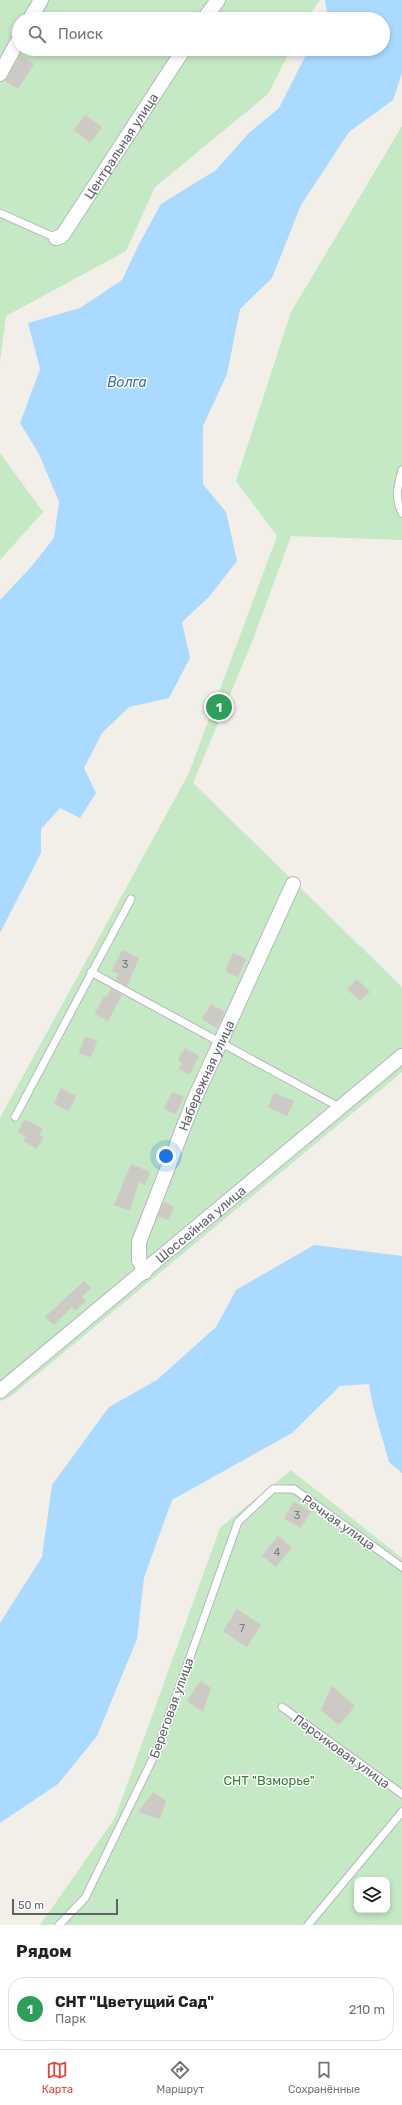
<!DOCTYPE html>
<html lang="ru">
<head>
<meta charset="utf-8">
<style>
	body { margin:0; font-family:Rubik,sans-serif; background:#f6f6f6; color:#202124 }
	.controls { position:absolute; right:12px; bottom:12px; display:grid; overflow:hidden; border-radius:8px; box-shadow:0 2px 6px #0003 }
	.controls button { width:36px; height:36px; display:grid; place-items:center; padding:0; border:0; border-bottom:1px solid #e0e0e0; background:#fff; color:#202124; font:20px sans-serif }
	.scale { position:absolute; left:12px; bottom:10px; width:106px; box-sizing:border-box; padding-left:4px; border:2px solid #5f6368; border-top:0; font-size:11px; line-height:14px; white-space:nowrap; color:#5f6368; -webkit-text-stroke:3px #fff; paint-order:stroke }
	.you { position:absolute; left:166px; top:1156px; width:14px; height:14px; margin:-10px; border:3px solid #fff; border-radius:50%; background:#1a73e8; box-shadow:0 0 0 6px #1a73e833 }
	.badge { display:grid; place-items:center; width:26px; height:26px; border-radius:50%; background:#ea4335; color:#fff; font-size:13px; font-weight:700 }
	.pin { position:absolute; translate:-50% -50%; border:2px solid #fff; box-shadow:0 1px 4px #0006 }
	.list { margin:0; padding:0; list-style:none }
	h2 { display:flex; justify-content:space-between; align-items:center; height:52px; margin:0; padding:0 16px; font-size:17px }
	h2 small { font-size:13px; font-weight:400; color:#757577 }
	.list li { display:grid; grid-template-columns:26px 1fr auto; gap:12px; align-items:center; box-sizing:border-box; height:64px; margin:0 8px 8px; padding:0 8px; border:1px solid #e0e0e0; border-radius:16px }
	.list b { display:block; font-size:15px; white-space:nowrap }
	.list p { margin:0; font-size:13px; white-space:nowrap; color:#757577 }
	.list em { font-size:13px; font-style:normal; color:#757577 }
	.icon { flex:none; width:22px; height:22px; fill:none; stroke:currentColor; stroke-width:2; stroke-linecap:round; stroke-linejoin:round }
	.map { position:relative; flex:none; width:402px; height:1925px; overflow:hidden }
	.search { position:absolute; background:#fff; box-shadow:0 2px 6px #0003; left:12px; right:12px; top:12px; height:44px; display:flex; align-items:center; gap:10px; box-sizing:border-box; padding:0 14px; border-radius:22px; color:#757577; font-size:15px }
	.sheet { height:124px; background:#fff }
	nav { display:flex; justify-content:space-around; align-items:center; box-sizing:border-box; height:56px; border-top:1px solid #e0e0e0; background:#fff; font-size:11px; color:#757577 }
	nav a { display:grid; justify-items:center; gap:2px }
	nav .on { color:#ea4335 }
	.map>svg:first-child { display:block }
</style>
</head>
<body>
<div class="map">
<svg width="402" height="1925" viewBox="0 0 402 1925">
	<rect width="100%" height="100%" fill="#f1efe8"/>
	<g fill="#c5e8c5" fill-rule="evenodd">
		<path d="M0,0H320L306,19H19V49H291L268,94L155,187L126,251L6,316L0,361Z"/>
		<path d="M402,126V540L291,536L252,642L193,783L402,987V1072L10,1397L0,1401V1118L189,773L277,536L236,481L291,312Z"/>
		<path d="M0,453L43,512L0,560Z"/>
		<path d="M291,1470L402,1558V1925H40L115,1818L220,1528ZM357,1880H387V1910H357Z"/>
	</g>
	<g fill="#aadaff">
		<path d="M325,0H402V73L393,100L349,132L301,205L272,278L240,309L227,374L203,426V484L226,512L237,561L209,597L182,622L190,658L169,698L129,707L102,733L84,768L96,793L80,818L60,808L41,829V853L0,933V600L31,567L54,538L59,502L39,454L20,423L40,369L28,323L80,308L122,280L139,244L161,204L216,170L249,133L279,108L309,49H383V19H324L327,13Z"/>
		<path d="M314,1245L402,1256V1473L389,1462L373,1406L369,1384L340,1386L292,1433L172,1500L144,1578L137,1639L97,1736L58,1784L0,1823V1623L42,1557L52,1485L109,1407L157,1380L216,1327L236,1290Z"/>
	</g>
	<g fill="#cccac5" stroke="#d6d1c6">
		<path d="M20,55L34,64L18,89L5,81Z"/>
		<path d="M85,115L102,127L90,143L74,130Z"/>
		<path d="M122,950L139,958L127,986L116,980L118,974L112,971Z"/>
		<path d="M233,953L246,959L238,977L225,971Z"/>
		<path d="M357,979L370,992L360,1001L347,989Z"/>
		<path d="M111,989L122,995L108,1021L95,1014L104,996L107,997Z"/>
		<path d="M211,1004L225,1012L217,1028L202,1019Z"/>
		<path d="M85,1037L97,1041L91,1057L79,1053Z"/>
		<path d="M185,1048L199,1056L189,1075L179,1069L182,1063L178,1060Z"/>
		<path d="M61,1088L76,1096L69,1111L54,1104Z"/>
		<path d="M172,1092L184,1097L176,1114L164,1109Z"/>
		<path d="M274,1093L294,1101L287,1116L268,1107Z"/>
		<path d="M25,1119L43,1129L39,1135L43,1137L37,1149L24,1141L26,1137L18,1132Z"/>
		<path d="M131,1164L150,1172L145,1185L139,1182L130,1210L114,1205Z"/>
		<path d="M164,1202L174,1207L168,1220L158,1216Z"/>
		<path d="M84,1281L91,1288L82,1297L86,1301L75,1311L72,1307L54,1325L45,1317Z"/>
		<path d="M294,1502L311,1511L301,1528L284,1519Z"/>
		<path d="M278,1536L292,1547L276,1567L262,1556Z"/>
		<path d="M237,1609L261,1625L247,1647L223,1631Z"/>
		<path d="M200,1681L211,1688L203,1712L187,1701Z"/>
		<path d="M332,1686L355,1706L339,1725L321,1710Z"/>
		<path d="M153,1792L166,1801L160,1819L138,1812Z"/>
	</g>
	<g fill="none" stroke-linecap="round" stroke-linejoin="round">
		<defs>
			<g id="service">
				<path d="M0,213L56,238"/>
				<path d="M402,470C398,485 394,498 402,513"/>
				<path d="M91,972L339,1107"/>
				<path d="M15,1117L131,899"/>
				<path d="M282,1707L402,1794"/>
				<path d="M59,1925L85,1898L157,1750L238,1522L273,1489H294L402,1567"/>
				<path d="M308,1925L402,1812"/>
			</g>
			<g id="minor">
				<path d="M30,19L41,0"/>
				<path d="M204,19L218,0"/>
				<path d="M0,74L19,39"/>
				<path id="s1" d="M56,238L62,236L184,49"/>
				<path id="s2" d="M145,1272L139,1260V1242L194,1100L293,884"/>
				<path id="s3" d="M0,1391L402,1056"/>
			</g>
		</defs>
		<use href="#service" stroke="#b5b8bc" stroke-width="9"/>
		<use href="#minor" stroke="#b5b8bc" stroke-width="16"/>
		<use href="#service" stroke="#fff" stroke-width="7"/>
		<use href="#minor" stroke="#fff" stroke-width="14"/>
	</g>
	<g text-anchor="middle" stroke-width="3" stroke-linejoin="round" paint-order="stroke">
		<g font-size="11" fill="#7a7d7f">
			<text x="125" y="968">3</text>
			<text x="297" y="1519">3</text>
			<text x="277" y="1556">4</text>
			<text x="242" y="1632">7</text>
		</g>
		<g font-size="13" fill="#5f6368" stroke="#fff">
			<text dy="5" stroke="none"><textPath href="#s1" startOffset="114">Центральная улица</textPath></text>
			<text dy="5" stroke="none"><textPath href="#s2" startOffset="211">Набережная улица</textPath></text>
			<text dy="5" stroke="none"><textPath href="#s3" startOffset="261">Шоссейная улица</textPath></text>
			<text transform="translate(339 1522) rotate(35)" y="5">Речная улица</text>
			<text transform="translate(171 1708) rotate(-70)" y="5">Береговая улица</text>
			<text transform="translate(342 1751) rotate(36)" y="5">Персиковая улица</text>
		</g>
		<g font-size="13" fill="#348238" stroke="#fff">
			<text x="269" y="1785">СНТ "Взморье"</text>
		</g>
		<g font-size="14" font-style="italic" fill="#4174aa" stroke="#fff">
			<text x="127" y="387">Волга</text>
		</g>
	</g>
</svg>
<div class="controls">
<button><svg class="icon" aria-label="layers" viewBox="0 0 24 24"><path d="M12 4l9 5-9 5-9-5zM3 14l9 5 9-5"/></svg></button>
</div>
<div class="scale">50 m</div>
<div class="you"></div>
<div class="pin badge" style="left:219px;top:707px;background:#2e9e5b">1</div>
<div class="search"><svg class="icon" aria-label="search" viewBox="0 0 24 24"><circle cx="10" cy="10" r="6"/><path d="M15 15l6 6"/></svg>Поиск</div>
</div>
<section class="sheet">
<h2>Рядом<small></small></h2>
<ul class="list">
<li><span class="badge" style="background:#2e9e5b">1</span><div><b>СНТ &quot;Цветущий Сад&quot;</b><p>Парк</p></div><em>210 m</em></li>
</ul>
</section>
<nav>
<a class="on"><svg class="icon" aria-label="map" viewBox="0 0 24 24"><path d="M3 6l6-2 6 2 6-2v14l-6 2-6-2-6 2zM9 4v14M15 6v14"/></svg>Карта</a>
<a><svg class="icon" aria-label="directions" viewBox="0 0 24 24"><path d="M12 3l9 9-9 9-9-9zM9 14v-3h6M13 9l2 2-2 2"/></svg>Маршрут</a>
<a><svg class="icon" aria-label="saved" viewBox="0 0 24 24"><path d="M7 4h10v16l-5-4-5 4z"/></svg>Сохранённые</a>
</nav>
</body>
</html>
